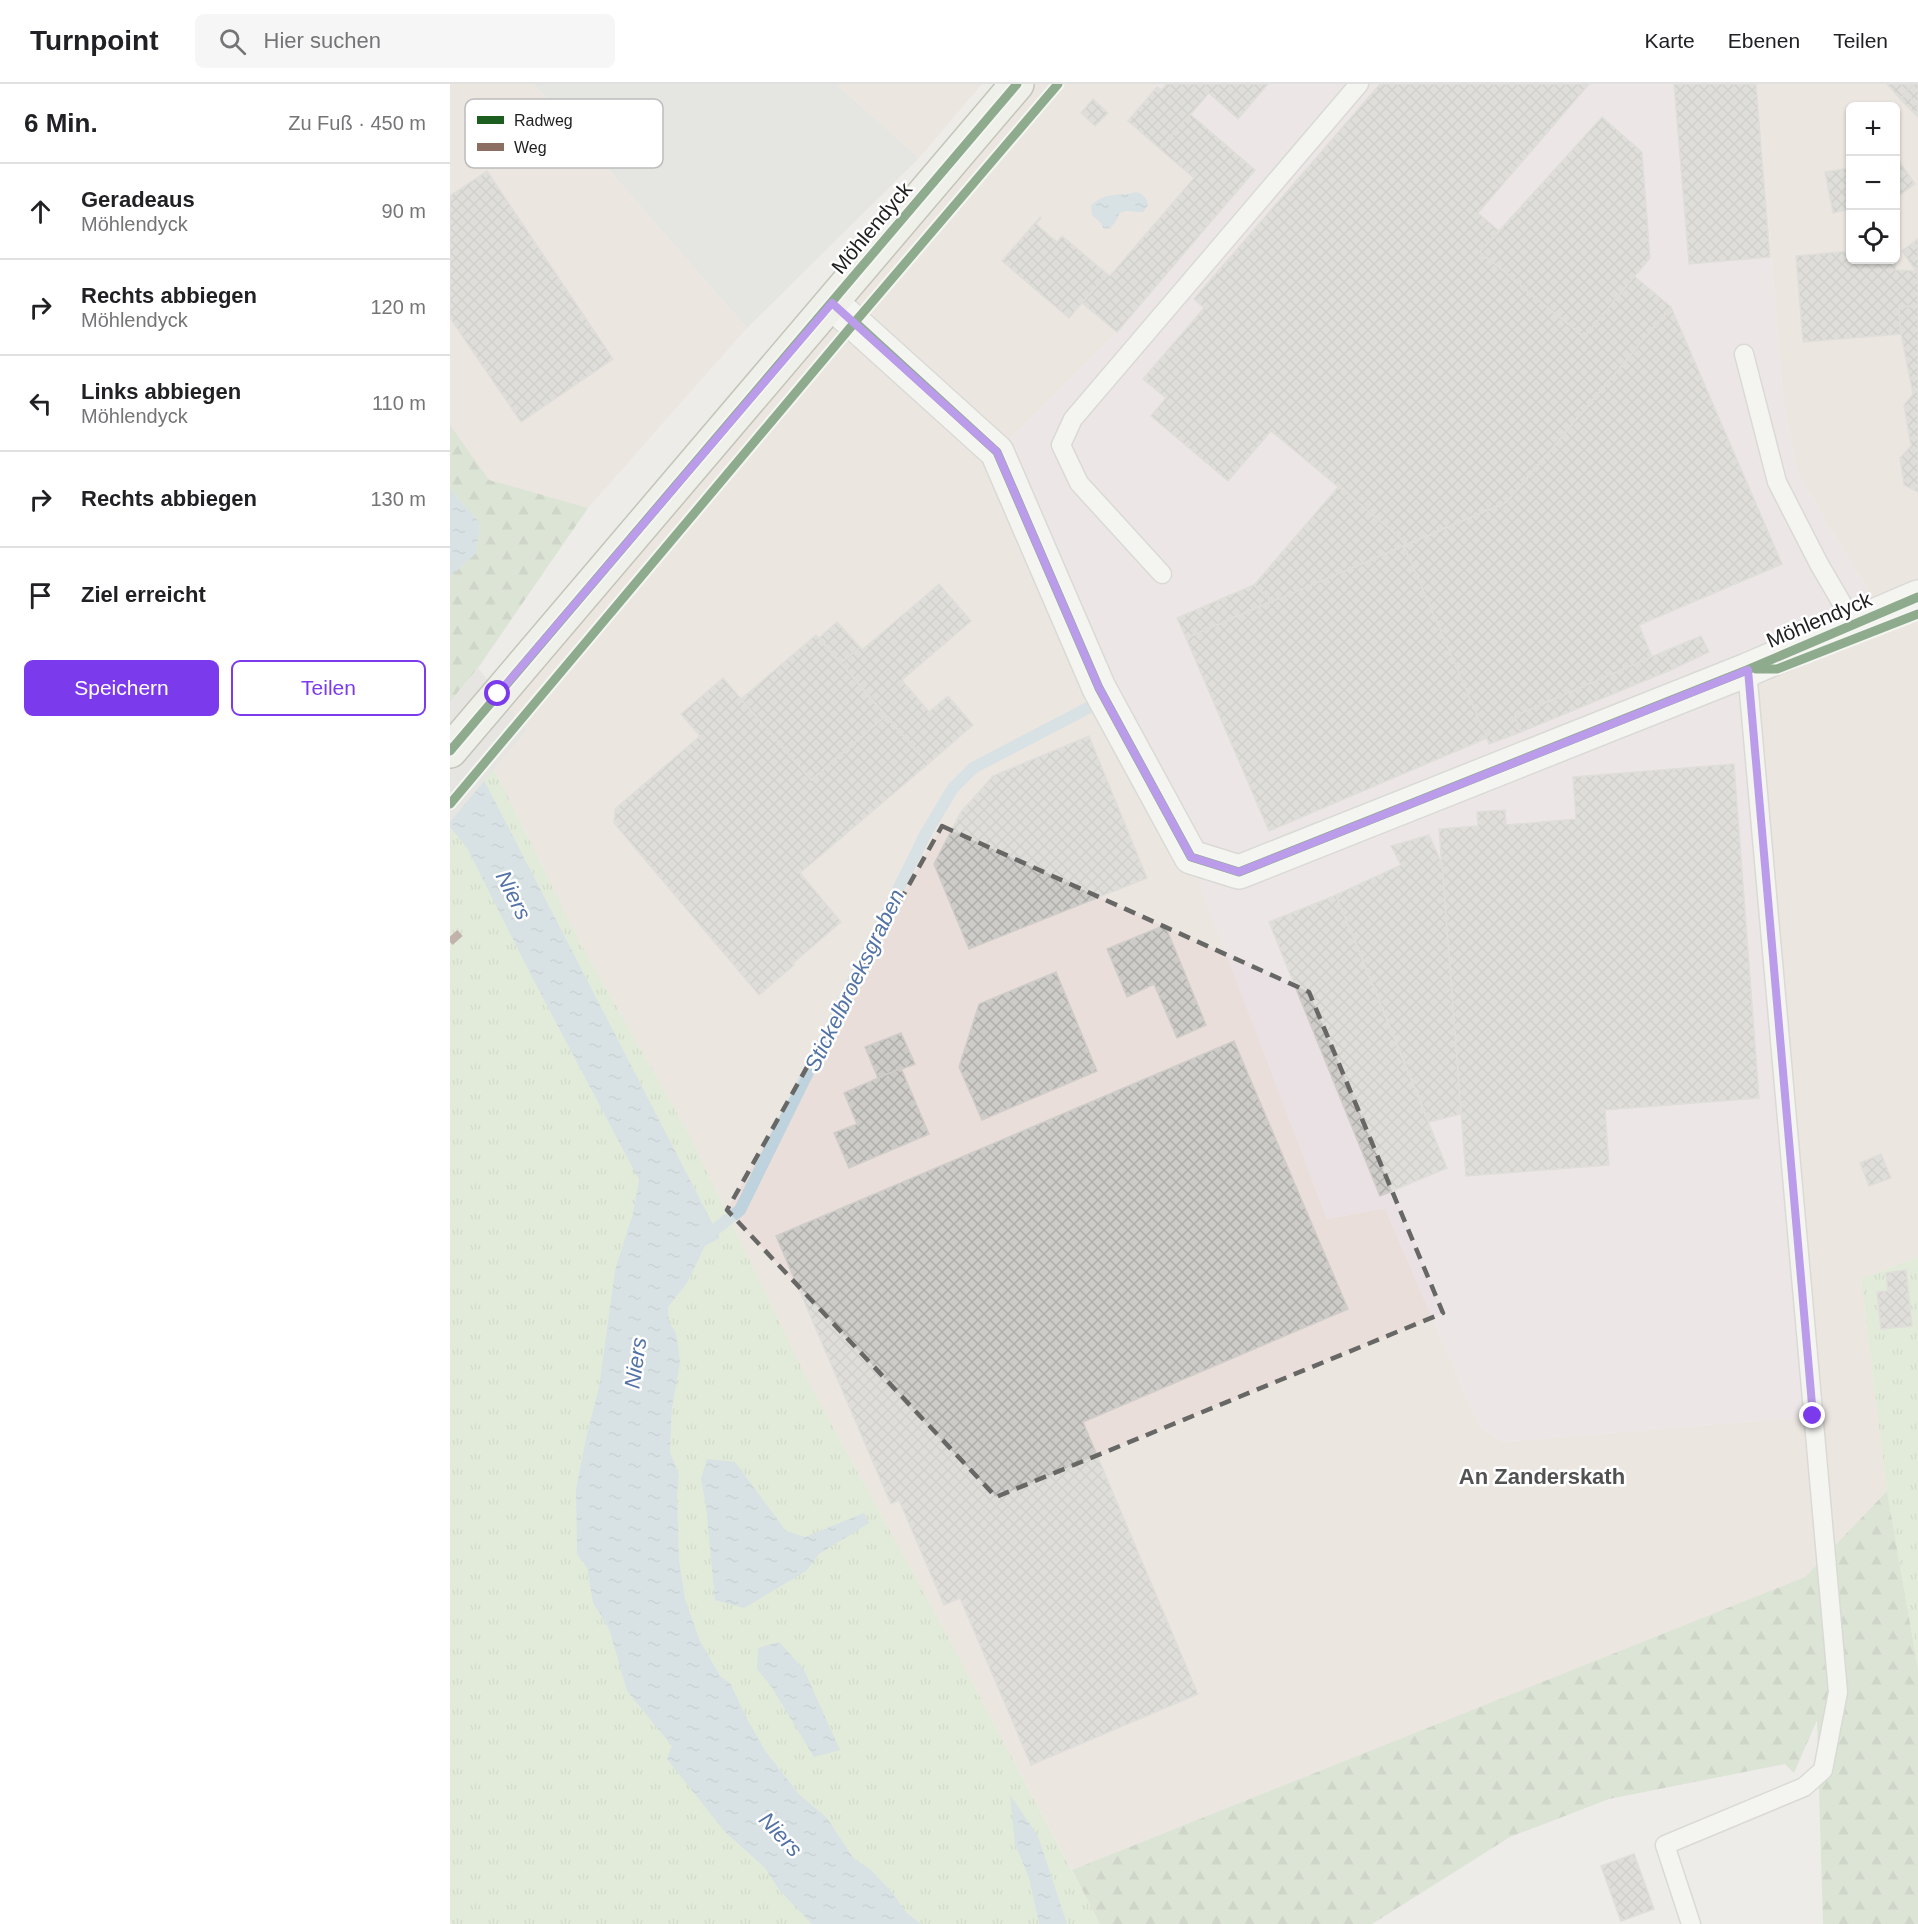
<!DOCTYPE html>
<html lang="de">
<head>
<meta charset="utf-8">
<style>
	body { margin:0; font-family:Arial,sans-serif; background:#f6f6f6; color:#202124 }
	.controls { position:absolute; right:18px; top:18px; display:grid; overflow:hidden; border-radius:9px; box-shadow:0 2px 4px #0004 }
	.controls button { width:54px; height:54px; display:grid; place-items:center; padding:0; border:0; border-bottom:2px solid #e0e0e0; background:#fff; color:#202124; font:30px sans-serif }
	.stop { position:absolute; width:18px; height:18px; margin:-14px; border:4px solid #7c3aed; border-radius:50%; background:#fff }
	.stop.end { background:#7c3aed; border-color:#fff; box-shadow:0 2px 6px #0008 }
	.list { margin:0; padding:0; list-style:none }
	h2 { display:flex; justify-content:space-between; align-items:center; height:78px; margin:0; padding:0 24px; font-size:26px }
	h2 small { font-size:20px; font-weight:400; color:#757577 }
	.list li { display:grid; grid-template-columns:39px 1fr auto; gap:18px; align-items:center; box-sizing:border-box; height:96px; padding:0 24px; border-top:2px solid #e0e0e0 }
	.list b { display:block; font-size:22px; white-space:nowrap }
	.list p { margin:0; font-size:20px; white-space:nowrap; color:#757577 }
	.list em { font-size:20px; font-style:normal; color:#757577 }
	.actions { display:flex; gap:12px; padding:18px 24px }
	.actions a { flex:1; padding:14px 0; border:2px solid #7c3aed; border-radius:9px; text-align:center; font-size:21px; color:#7c3aed }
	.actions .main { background:#7c3aed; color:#fff }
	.icon { flex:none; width:33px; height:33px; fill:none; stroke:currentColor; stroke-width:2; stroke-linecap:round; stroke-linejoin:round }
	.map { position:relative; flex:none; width:1468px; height:1840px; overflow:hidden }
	header { display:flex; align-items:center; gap:36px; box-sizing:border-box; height:84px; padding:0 30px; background:#fff; border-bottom:2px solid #e0e0e0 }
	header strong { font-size:28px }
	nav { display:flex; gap:33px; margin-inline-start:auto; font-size:21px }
	.search { width:420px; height:54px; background:#f6f6f6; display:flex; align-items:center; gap:15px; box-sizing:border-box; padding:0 21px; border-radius:9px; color:#757577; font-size:22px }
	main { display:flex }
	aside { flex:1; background:#fff }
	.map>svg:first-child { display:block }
</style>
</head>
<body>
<header>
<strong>Turnpoint</strong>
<div class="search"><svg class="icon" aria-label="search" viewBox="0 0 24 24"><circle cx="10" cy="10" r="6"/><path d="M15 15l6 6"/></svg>Hier suchen</div>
<nav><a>Karte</a><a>Ebenen</a><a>Teilen</a></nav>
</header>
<main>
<aside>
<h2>6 Min.<small>Zu Fuß · 450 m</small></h2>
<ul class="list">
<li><svg class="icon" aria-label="ahead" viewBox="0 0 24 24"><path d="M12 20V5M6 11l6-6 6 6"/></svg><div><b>Geradeaus</b><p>Möhlendyck</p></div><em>90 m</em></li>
<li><svg class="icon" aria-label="right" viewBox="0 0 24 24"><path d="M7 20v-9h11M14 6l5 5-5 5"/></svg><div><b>Rechts abbiegen</b><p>Möhlendyck</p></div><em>120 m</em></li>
<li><svg class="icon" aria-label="left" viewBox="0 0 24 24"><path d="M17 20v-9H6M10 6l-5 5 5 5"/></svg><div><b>Links abbiegen</b><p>Möhlendyck</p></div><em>110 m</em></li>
<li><svg class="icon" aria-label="right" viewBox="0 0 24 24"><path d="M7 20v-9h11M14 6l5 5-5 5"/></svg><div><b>Rechts abbiegen</b></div><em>130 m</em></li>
<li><svg class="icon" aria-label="arrive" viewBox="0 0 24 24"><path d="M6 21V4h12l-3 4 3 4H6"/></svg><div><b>Ziel erreicht</b></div></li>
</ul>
<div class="actions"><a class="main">Speichern</a><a>Teilen</a></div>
</aside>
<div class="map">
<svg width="1468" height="1840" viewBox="0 0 1468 1840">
	<defs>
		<pattern id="grass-tufts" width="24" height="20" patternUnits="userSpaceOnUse" patternTransform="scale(1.5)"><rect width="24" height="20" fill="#d6e8c9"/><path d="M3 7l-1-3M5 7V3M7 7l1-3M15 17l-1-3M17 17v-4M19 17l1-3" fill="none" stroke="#b7c7ac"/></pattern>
		<pattern id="forest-firs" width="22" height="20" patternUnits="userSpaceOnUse" patternTransform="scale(1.5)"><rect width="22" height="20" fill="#c6d9bf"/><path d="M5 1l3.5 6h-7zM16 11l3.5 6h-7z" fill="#aabaa4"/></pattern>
		<pattern id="water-ripples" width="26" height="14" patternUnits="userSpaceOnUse" patternTransform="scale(1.5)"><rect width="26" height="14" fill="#bed3dd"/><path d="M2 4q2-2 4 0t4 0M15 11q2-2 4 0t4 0" fill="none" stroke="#a3b5bd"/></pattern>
		<pattern id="building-cross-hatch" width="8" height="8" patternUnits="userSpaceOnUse" patternTransform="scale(1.5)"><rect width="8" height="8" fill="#ceccc9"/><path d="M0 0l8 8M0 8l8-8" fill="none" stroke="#b0afac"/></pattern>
	</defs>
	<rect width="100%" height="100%" fill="#edece8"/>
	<path fill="#dcdbd9" d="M84,0H386L469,74L297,244Z"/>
	<g fill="#eadeda" fill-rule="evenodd">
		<path d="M0,0H84L297,244L138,424L39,397L0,341Z"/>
		<path d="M386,0H532L469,74Z"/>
		<path d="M567,0H705L807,86L667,248L547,368L741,773L877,1135L935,1124L1028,1340L1051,1358L1363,1332L1297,586L1422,513L1348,390L1333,314L1307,0H1468V1173L1411,1195L1437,1407L1355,1493L622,1786L488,1534L360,1301L239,1050L131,860L44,685L77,646L48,610ZM1400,22H1446V176H1400Z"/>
	</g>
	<path fill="#eae1e5" d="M705,0H1307L1333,314L1348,390L1422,513L1297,586L1363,1332L1051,1358L1028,1340L935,1124L877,1135L750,802L741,773L547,368L667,248L807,86Z"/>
	<g fill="url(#grass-tufts)">
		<path d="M44,685L131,860L239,1050L360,1301L488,1534L650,1840H617L588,1752L565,1760L579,1794L589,1840H471L457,1829L440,1806L420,1785L404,1775L377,1734L349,1710L316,1668L250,1557L235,1515L229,1474L227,1411L229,1391L220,1368L226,1250L219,1238L218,1223L237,1199L255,1162L270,1154L34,696Z"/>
		<path d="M0,743L17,764L84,897L189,1096L183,1129L165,1186L149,1303L136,1354L126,1405L127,1470L137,1484L143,1519L159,1545L177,1607L223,1662L275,1748L315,1784L329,1806L362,1840H0Z"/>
		<path d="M1468,1173V1586L1437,1407L1411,1195Z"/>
	</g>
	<g fill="url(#forest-firs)">
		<path d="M0,341L39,396L138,424L28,584L0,618V493L26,469L30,439L0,405Z"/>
		<path d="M1437,1407L1468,1586V1840H1373L1367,1636L1344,1689L1335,1680L1159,1715L1060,1753L922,1840H650L622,1786L1355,1493Z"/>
	</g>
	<g fill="url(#water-ripples)">
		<path d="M686,108C693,110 697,114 698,121L693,128C684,129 675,124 669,130L668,134L660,145L653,144L652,140L642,131L641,121C660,106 666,114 686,108Z"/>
		<path d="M0,405L30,439L26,469L0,493Z"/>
		<path d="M0,630L270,1154L255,1162L237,1199L218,1223L219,1238L226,1249L230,1278L222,1323L220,1368L229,1391L227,1411L229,1475L235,1515L250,1557L271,1593L280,1599L297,1635L316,1668L349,1710L377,1734L404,1775L420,1785L440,1806L457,1829L471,1840H362L329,1806L315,1784L275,1748L217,1675L222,1662L177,1607L159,1545L143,1519L137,1484L127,1470L126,1405L136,1354L149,1303L165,1186L183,1129L189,1096L84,897L17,764L0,743Z"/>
		<path d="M257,1375L285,1378L336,1447L355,1453L414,1429L419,1439L369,1470L356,1487L294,1524L265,1516L256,1422L251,1395Z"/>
		<path d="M329,1558L354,1586L390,1666L364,1673L321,1602L307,1585L308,1564Z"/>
		<path d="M560,1711L588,1752L617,1840H589L579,1794L565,1760Z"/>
	</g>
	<path fill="#dddcdb" d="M28,584L77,646L0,738V618Z"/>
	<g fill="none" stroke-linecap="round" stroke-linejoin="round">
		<path stroke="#bed3dd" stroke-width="12" d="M254,1154L290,1126L476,749L503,704L523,684L638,624"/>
	</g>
	<g fill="url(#building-cross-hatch)" stroke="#d0cdc9" stroke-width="1.5">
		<path d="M716,0H818L788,35L759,9L710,65L678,37L707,3L712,6Z"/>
		<path d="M930,0H1139L1028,129L1049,147L1030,168L1134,253L1184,192L1221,223L1057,418L957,460L821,347L778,397L701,332L716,314L693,295L754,224L744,215Z"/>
		<path d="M1224,0H1306L1320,173L1239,180Z"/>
		<path d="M1437,0H1464L1450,15Z"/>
		<path d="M1464,0H1468V22L1455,8Z"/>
		<path d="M1456,9L1468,22L1467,32L1450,15Z"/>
		<path d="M643,15L658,29L645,42L631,29Z"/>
		<path d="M740,30L805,86L667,248L632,219L657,190L660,192L744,94L710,65Z"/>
		<path d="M1152,33L1192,68L1200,174L1134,253L1030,168Z"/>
		<path d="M1447,74L1465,100L1446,114V76Z"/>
		<path d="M1400,84V125L1383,129L1375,88Z"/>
		<path d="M37,87L163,275L71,338L0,234V112Z"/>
		<path d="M590,133L591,134L586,140L607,158L612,152L657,190L619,234L552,177Z"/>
		<path d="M1468,155V190L1452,167Z"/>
		<path d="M1400,167V176H1445L1446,186L1466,187L1468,190V221L1449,224L1451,250L1353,258L1346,172Z"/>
		<path d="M1468,221V408L1454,401L1450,374L1461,362L1454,321L1463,310L1451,250L1449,224Z"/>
		<path d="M1221,223L1332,480L1189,541L1202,573L1065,632L1071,648L1039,660L954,462L1057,418Z"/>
		<path d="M889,402L957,460L824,518L804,501Z"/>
		<path d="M954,462L1037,654L819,747L736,554Z"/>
		<path d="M489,500L521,537L452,596L479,628L498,612L523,641L478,680L391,579L410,563L412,566Z"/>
		<path d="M804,501L822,517L736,554L727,534Z"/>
		<path d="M387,538L410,563L391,579L369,554Z"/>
		<path d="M366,551L436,632L361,696L291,615Z"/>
		<path d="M1251,552L1259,568L1223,585L1215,567Z"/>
		<path d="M1215,567L1223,585L1071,648L1065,632Z"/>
		<path d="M273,594L361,696L436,632L478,680L350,789L391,838L342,880L344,881L309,911L164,739L165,725L250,652L231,630Z"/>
		<path d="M639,652L697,794L519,865L484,780L511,728L543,692Z"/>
		<path d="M1284,680L1309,1014L1155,1026L1159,1081L1016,1092L989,745L1028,742L1027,728L1055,726L1056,741L1126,735L1123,693Z"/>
		<path d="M979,751L992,780L1011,1030L979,1038L886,811L951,781L941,762Z"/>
		<path d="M886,811L997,1084L930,1112L819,838Z"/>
		<path d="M715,841L756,941L727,954L704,900L677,913L657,865Z"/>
		<path d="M606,888L647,987L532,1036L509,983L529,920Z"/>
		<path d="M451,949L465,980L428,994L415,963Z"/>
		<path d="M784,957L898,1225L633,1338L748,1610L581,1681L510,1514L494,1521L449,1416L441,1420L326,1152Z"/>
		<path d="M451,984L479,1050L399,1084L384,1049L407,1040L394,1009Z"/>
		<path d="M1431,1070L1441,1094L1419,1102L1410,1079Z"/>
		<path d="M1456,1186L1462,1242L1431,1245L1427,1208L1438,1207L1436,1189Z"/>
		<path d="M1184,1770L1204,1825L1171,1837L1151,1782Z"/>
	</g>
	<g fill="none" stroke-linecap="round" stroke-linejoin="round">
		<defs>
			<g id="lane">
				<path d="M1294,270L1327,398L1369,480L1404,540"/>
				<path d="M712,490L629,399L611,361L623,335L909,0"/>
				<path d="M1241,1840L1215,1761L1354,1703L1373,1686L1388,1608L1297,586"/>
			</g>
			<path id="street" d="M382,219L547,368L649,604L741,773L789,788L1297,586L1468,513"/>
			<path id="secondary" d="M0,667L567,0"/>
		</defs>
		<use href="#lane" stroke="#c3c2c0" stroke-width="21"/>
		<use href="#street" stroke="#c3c2c0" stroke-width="36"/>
		<use href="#secondary" stroke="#929581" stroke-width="36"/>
		<use href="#lane" stroke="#fcfcfc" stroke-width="18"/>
		<use href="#street" stroke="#fcfcfc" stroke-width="33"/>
		<use href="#secondary" stroke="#f1f3eb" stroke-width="33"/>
		<path stroke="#8d6e63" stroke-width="8" stroke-dasharray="15 8" stroke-linecap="butt" d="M0,858L10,849"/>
		<defs>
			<g id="cycleway">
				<path d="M405,238L547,368L649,604L741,773L789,788L1297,586L1468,513"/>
				<path d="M1306,585H1327L1468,530"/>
				<path d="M0,667L567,0"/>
				<path d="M0,720L405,238L608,0"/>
			</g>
		</defs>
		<use href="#cycleway" stroke="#fff" stroke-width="13"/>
		<use href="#cycleway" stroke="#1b5e20" stroke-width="9"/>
	</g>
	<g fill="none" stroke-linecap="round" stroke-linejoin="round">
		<path stroke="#7c3aed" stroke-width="8" d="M48,610L382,219L547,368L649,604L741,773L789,788L1298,586L1363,1332"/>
	</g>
	<path d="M0 0H1468V1840H0ZM492,742L859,908L993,1229L546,1413L277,1126Z" fill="#edece8" fill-opacity=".55" fill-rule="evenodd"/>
	<path fill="none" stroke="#676765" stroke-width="4.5" stroke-dasharray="12 8" stroke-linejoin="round" d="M492,742L859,908L993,1229L546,1413L277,1126Z"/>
	<g text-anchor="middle" stroke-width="5" stroke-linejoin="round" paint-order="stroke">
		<g font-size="21" fill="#1f1f1f" stroke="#fff">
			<text transform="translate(422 144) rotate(-50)" y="7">Möhlendyck</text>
			<text transform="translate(1369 536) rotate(-23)" y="7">Möhlendyck</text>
		</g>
		<g font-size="22" font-style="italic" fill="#5373a6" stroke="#fff">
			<text transform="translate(64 811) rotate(63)" y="8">Niers</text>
			<text transform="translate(404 896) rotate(-64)" y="8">Stickelbroeksgraben</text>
			<text transform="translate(185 1279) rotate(-82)" y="8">Niers</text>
			<text transform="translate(331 1750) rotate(47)" y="8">Niers</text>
		</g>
		<g font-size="22" font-weight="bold" fill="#525252" stroke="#fff">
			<text x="1092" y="1400">An Zanderskath</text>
		</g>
	</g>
	<rect x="15" y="15" width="198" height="69" rx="9" fill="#fff" stroke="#bcbcbc" stroke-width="1.5"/>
	<rect x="27" y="32" width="27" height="8" fill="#1b5e20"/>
	<rect x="27" y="59" width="27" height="8" fill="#8d6e63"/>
	<g font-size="16" fill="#1f1f1f">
		<text x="64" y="42">Radweg</text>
		<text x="64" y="69">Weg</text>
	</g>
</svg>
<div class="controls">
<button>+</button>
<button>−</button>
<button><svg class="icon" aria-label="locate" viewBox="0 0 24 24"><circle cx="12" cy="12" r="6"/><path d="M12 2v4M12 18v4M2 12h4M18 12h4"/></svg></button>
</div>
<div class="stop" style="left:48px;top:610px"></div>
<div class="stop end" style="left:1363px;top:1332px"></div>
</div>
</main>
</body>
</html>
